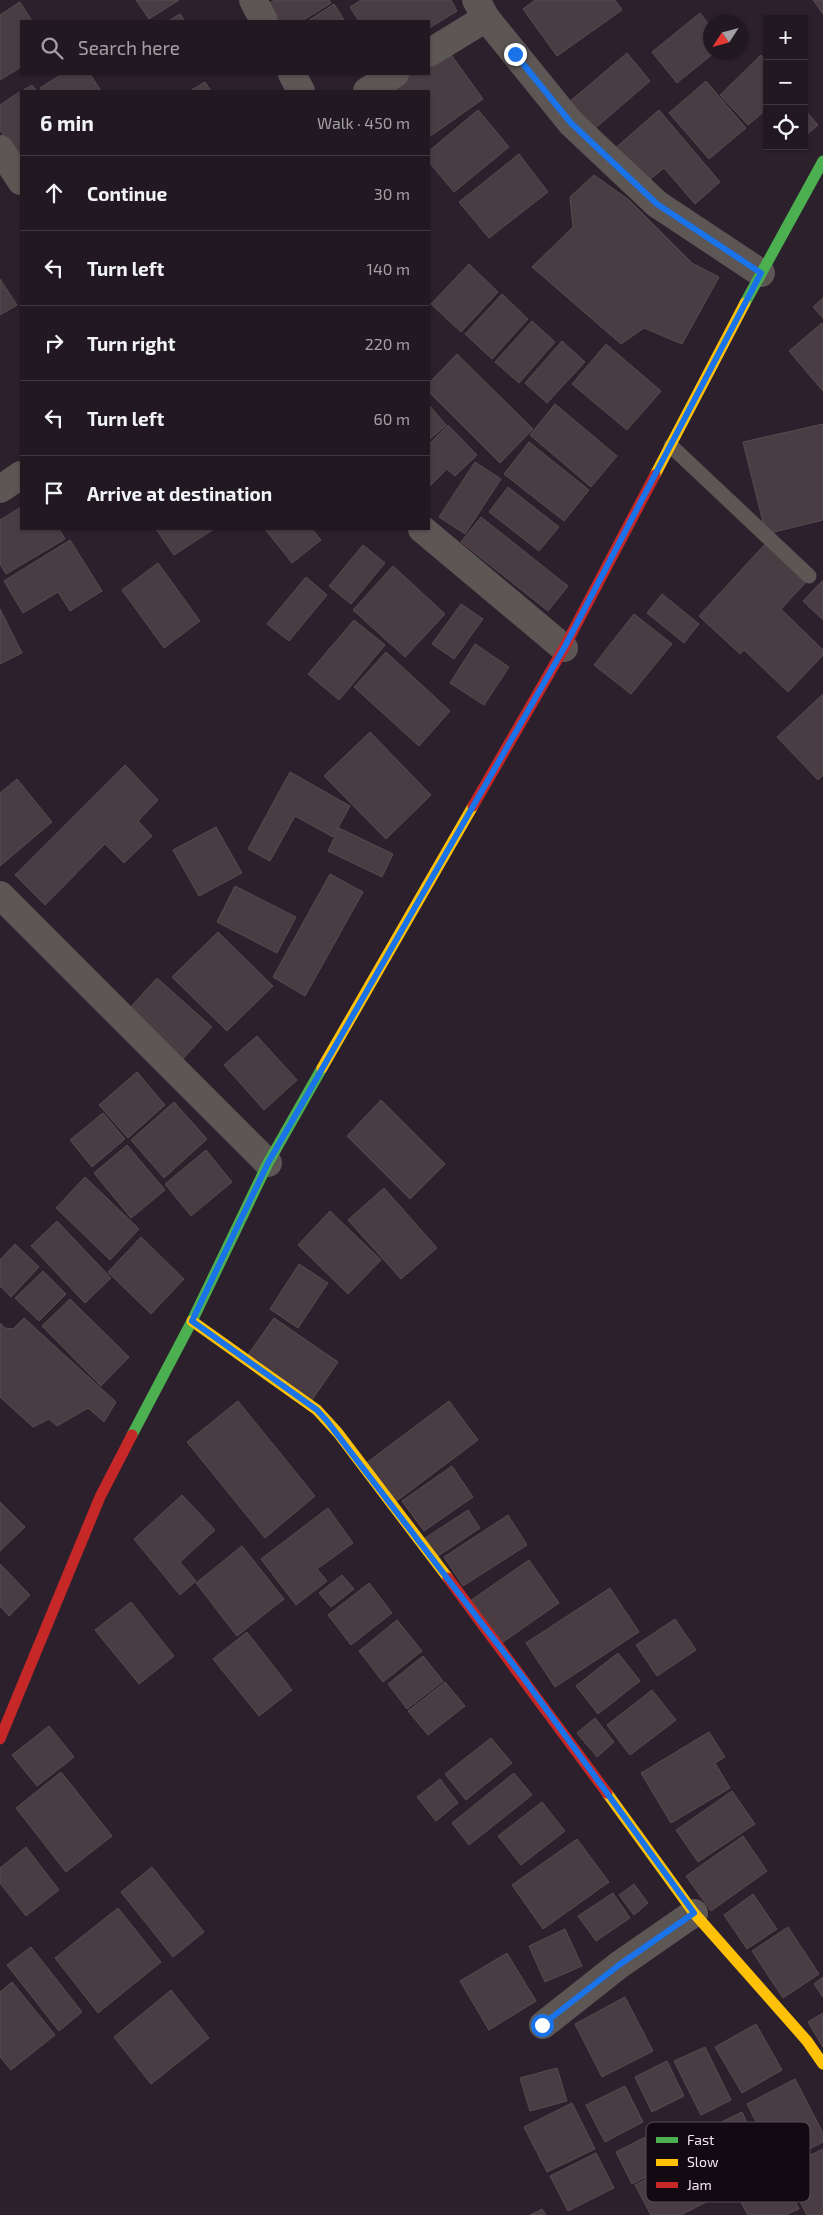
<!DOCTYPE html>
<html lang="en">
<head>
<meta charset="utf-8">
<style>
	body { margin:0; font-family:"Exo 2",sans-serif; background:#2d252e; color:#f1f3f6 }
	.controls { position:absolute; right:15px; top:15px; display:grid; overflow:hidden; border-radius:0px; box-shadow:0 1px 4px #0004 }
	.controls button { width:45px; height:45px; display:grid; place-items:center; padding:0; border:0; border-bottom:1px solid #3e373f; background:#211821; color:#f1f3f6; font:25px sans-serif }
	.compass { position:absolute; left:703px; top:15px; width:45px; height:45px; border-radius:50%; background:#211821; box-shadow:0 1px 4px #0004; rotate:234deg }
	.stop { position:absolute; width:15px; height:15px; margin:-11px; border:4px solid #1a73e8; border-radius:50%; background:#fff }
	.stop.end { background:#1a73e8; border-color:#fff; box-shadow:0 1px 5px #0008 }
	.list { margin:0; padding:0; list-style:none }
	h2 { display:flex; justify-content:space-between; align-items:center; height:65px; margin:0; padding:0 20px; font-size:21px }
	h2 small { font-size:16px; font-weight:400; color:#a2a0a5 }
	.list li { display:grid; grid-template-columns:32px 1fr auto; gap:15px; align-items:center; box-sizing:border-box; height:75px; padding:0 20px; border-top:1px solid #3e373f }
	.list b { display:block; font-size:19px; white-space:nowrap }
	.list em { font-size:16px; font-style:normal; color:#a2a0a5 }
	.icon { flex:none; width:28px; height:28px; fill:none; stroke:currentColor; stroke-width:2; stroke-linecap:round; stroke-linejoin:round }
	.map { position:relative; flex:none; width:823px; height:2215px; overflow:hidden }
	.search { position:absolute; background:#211821; box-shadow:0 1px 4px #0004; left:20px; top:20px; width:410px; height:55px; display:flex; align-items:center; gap:12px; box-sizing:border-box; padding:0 18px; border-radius:0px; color:#a2a0a5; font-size:19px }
	.panel { position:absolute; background:#211821; box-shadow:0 1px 4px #0004; left:20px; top:90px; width:410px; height:440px; border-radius:0px }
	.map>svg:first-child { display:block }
</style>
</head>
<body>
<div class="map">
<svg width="823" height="2215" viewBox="0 0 823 2215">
	<rect width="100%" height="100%" fill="#2c202c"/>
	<g fill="#493d43" stroke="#584b50">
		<path d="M136,0H179L149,19Z"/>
		<path d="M274,0H329L331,3L302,21H271L263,7Z"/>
		<path d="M361,0H451L457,11L429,28V21H359L350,7Z"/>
		<path d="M535,0H615L622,10L557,56L523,9Z"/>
		<path d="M813,0H823V14Z"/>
		<path d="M20,2L32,21H21V67L0,80V15Z"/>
		<path d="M334,4L344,20L308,21Z"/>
		<path d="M700,13L710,26V52H715L677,83L652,52Z"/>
		<path d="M180,14L185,21H168Z"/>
		<path d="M447,49L483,99L429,137V91H388L412,74H429V62Z"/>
		<path d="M627,53L650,81L592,131L568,103Z"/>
		<path d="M761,55L767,61V109L748,125L720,95Z"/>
		<path d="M62,74H90L101,91H42L40,88Z"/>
		<path d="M706,81L746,128L709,159L669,113Z"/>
		<path d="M205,82L211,91H190Z"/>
		<path d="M32,85L37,91H22Z"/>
		<path d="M21,91V160L19,162L0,130V105Z"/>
		<path d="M804,109L818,125L804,137Z"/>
		<path d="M478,110L509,147L454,192L429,162V151Z"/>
		<path d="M659,110L720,182L695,204L664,168L643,185L613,150Z"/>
		<path d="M519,154L548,192L489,238L459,202Z"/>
		<path d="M594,175L629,200L692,263L719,277L682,344L644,328L621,344L532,267L573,227L570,197Z"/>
		<path d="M469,264L498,292L461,332L431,304Z"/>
		<path d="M0,279L17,305L0,315Z"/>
		<path d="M502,294L528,319L492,359L465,334Z"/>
		<path d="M823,298V318L813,307Z"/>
		<path d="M532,321L555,342L519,383L495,362Z"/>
		<path d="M822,323L823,325V391L789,351Z"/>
		<path d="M562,341L585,362L547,403L525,383Z"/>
		<path d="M606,344L661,391L627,430L572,384Z"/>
		<path d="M457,354L533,429L500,463L429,392V383Z"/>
		<path d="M555,404L617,456L591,487L530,435Z"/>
		<path d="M429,405L446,425L429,440Z"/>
		<path d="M823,424V520L766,534L743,442Z"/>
		<path d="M448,425L477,455L455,476L447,469L429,487V444Z"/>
		<path d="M529,442L589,490L564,521L504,474Z"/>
		<path d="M475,462L501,479L465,534L439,517Z"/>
		<path d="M508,487L559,527L539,551L489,512Z"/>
		<path d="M21,507V529H59L65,539L6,574L0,564V520Z"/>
		<path d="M481,517L568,586L548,611L461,542Z"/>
		<path d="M156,529H214L174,555Z"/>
		<path d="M265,529H312L321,540L292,563Z"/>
		<path d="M70,540L102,591L70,611L58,592L23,613L4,581Z"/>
		<path d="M766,543L807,581L781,609L823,650V655L788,692L744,650L740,654L699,616Z"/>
		<path d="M363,545L385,563L351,604L329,586Z"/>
		<path d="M158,563L200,621L164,648L122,590Z"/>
		<path d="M393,566L445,614L405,657L353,610Z"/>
		<path d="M306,577L327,595L289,641L267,624Z"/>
		<path d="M823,580V620L803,601Z"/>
		<path d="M662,594L699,624L684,643L647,613Z"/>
		<path d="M461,604L483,619L454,659L432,644Z"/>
		<path d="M0,609L22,653L0,664Z"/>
		<path d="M634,614L672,644L631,694L594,665Z"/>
		<path d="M354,620L385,645L339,700L308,674Z"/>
		<path d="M475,644L509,667L484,705L450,683Z"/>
		<path d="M386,652L450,711L419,746L354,687Z"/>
		<path d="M823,694V775L818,780L777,737Z"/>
		<path d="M370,732L431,795L386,839L324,776Z"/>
		<path d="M125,765L158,800L138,821L152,836L124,863L105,844L45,905L15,875Z"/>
		<path d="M290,772L350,806L333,837L295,816L270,861L248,849Z"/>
		<path d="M17,779L52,822L0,866V793Z"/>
		<path d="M216,827L242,873L199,896L173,850Z"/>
		<path d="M339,828L393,854L382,877L328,851Z"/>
		<path d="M330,874L363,892L305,996L273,977Z"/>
		<path d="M235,886L296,917L277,953L217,922Z"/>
		<path d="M218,932L273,986L227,1031L172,977Z"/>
		<path d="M157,978L212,1027L181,1061L127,1011Z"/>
		<path d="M257,1036L297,1080L264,1110L224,1065Z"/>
		<path d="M137,1072L165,1105L128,1138L99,1105Z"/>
		<path d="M381,1100L445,1164L410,1199L347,1136Z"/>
		<path d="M174,1102L207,1139L164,1178L131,1140Z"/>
		<path d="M103,1113L125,1139L92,1167L70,1140Z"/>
		<path d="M127,1145L165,1190L131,1218L94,1173Z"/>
		<path d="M206,1150L232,1182L191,1216L165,1184Z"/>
		<path d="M85,1177L139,1229L110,1260L56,1208Z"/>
		<path d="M384,1188L437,1248L401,1279L348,1220Z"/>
		<path d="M330,1211L381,1260L348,1294L298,1245Z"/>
		<path d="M57,1221L111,1278L85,1303L31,1246Z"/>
		<path d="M141,1237L184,1279L151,1314L108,1272Z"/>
		<path d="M15,1244L39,1267L11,1297L0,1286V1260Z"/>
		<path d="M299,1264L328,1283L298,1328L270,1309Z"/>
		<path d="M43,1271L66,1294L39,1321L15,1298Z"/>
		<path d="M70,1299L129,1357L101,1386L42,1326Z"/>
		<path d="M24,1318L116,1402L104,1422L88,1408L57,1426L49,1419L33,1427L0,1397V1323L5,1328L13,1329Z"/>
		<path d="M274,1318L338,1362L312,1400L247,1356Z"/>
		<path d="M238,1401L315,1496L265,1538L187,1442Z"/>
		<path d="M449,1401L478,1440L394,1503L365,1464Z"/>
		<path d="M452,1466L473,1497L424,1531L402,1501Z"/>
		<path d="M182,1495L215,1530L180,1562L196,1581L180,1595L134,1539Z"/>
		<path d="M0,1502L25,1527L0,1551Z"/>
		<path d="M328,1508L353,1543L317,1569L327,1581L296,1605L261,1559Z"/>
		<path d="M468,1510L480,1528L435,1558L422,1540Z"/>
		<path d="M508,1515L527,1545L463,1586L444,1557Z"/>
		<path d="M242,1546L284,1599L237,1636L196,1583Z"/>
		<path d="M529,1560L559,1603L500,1644L470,1601Z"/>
		<path d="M0,1564L30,1595L9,1616L0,1606Z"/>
		<path d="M342,1575L354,1589L331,1607L319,1593Z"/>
		<path d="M369,1583L392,1613L351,1645L328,1615Z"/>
		<path d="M610,1588L639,1632L555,1687L526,1643Z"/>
		<path d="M131,1602L174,1656L139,1684L95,1630Z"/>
		<path d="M675,1619L696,1650L657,1676L636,1645Z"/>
		<path d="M397,1620L422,1651L383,1682L359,1651Z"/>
		<path d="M247,1632L292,1690L259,1716L213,1659Z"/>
		<path d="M618,1653L640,1681L598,1714L576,1686Z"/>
		<path d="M423,1656L443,1681L407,1709L388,1684Z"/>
		<path d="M445,1682L465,1706L428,1735L408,1711Z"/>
		<path d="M652,1690L676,1720L630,1755L607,1725Z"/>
		<path d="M595,1718L614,1742L597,1757L577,1733Z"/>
		<path d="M49,1726L74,1757L37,1786L12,1755Z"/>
		<path d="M709,1732L725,1757L715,1763L730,1788L671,1823L641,1773Z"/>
		<path d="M491,1738L512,1763L466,1800L445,1774Z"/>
		<path d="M61,1772L112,1836L66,1872L16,1808Z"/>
		<path d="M514,1773L532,1795L469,1845L452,1823Z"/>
		<path d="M440,1779L458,1803L436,1821L417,1797Z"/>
		<path d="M732,1791L755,1824L698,1862L676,1830Z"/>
		<path d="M542,1802L565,1831L521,1865L498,1836Z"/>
		<path d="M743,1836L767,1871L711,1911L686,1876Z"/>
		<path d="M577,1839L609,1882L543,1929L512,1885Z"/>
		<path d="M26,1847L59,1890L26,1916L0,1883V1868Z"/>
		<path d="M152,1867L204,1932L173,1957L121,1892Z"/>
		<path d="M634,1884L648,1903L634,1915L619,1895Z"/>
		<path d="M613,1893L630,1918L596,1941L578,1916Z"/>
		<path d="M753,1894L777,1929L747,1949L724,1915Z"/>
		<path d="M118,1908L161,1962L98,2013L55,1958Z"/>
		<path d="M788,1927L819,1974L783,1998L752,1951Z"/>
		<path d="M565,1929L582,1966L545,1982L529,1946Z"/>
		<path d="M31,1947L82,2012L59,2031L7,1965Z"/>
		<path d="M507,1953L536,2001L489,2030L460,1981Z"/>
		<path d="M823,1977V1997L814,1984Z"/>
		<path d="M12,1982L55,2035L11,2070L0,2057V1992Z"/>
		<path d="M171,1990L209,2038L151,2084L114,2037Z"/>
		<path d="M625,1997L653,2051L602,2077L575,2024Z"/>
		<path d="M823,2013V2047L808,2022Z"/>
		<path d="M756,2024L782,2070L742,2093L715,2047Z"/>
		<path d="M705,2047L731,2100L701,2115L674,2061Z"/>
		<path d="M667,2061L684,2096L652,2112L635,2077Z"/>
		<path d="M557,2068L567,2101L530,2111L520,2078Z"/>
		<path d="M795,2079L823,2133V2142L778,2165L747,2104Z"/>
		<path d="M625,2086L643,2122L605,2142L586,2105Z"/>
		<path d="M572,2103L595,2149L547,2172L524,2127Z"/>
		<path d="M742,2112L770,2169L733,2188L703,2131Z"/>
		<path d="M665,2127L682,2159L632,2184L616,2152Z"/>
		<path d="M823,2149V2215H807L783,2169Z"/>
		<path d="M596,2153L614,2188L568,2211L550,2176Z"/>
		<path d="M692,2156L714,2198L681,2215H651L635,2185Z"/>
		<path d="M780,2172L799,2209L786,2215H748L737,2195Z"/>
		<path d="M542,2209L546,2215H530Z"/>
	</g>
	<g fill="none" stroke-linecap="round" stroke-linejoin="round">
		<path stroke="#5c5655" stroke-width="15" d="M671,446L809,576"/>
		<g stroke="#5c5655" stroke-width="28">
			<path d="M253,0L264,21"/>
			<path d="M476,0L486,18L571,123L657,204L761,273"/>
			<path d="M429,53L486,18"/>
			<path d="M292,74L301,91"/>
			<path d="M367,91L395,74"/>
			<path d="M0,149L21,181"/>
			<path d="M0,489L21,475"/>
			<path d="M422,529L564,648"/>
			<path d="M0,895L268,1163"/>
			<path d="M543,2025L619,1965L694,1913"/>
		</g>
		<g stroke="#4caf50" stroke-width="11">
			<path d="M745,303L823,161"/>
			<path d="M132,1435L192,1321L268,1163L322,1068"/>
		</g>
		<g stroke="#ffc107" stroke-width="11">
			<path d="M655,475L745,303"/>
			<path d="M322,1068L473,806"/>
			<path d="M192,1321L317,1410L338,1433L448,1578"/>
			<path d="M607,1793L694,1913L807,2041L823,2064"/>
		</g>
		<g stroke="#c62828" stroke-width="11">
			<path d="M473,806L564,648L655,475"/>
			<path d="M448,1578L607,1793"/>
			<path d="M0,1739L100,1497L132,1435"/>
		</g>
	</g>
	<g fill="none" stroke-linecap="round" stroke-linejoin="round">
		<path stroke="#1a73e8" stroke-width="6" d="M515,54L571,123L657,204L761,273L564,648L268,1163L192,1321L317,1410L327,1421L525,1680L694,1913L619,1965L542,2025"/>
	</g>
	<rect x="646" y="2122" width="164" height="80" rx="8" fill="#130912" stroke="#574c56" stroke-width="1"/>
	<rect x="656" y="2137" width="22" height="6" fill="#4caf50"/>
	<rect x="656" y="2159" width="22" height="7" fill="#ffc107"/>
	<rect x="656" y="2182" width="22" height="6" fill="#c62828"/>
	<g font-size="14" fill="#f7e7f5">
		<text x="687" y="2145">Fast</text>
		<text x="687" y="2167">Slow</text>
		<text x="687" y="2190">Jam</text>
	</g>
</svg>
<div class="controls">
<button>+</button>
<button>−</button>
<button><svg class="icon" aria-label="locate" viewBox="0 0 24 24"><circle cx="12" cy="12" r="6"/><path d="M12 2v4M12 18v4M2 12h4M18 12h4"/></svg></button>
</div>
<svg class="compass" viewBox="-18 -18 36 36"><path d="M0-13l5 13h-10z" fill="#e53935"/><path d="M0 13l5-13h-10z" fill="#a2a0a5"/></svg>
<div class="stop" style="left:542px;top:2025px"></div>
<div class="stop end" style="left:515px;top:54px"></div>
<div class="search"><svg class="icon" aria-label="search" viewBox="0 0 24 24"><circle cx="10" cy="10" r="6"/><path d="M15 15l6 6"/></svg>Search here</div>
<section class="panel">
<h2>6 min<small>Walk · 450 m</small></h2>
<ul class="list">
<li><svg class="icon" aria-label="ahead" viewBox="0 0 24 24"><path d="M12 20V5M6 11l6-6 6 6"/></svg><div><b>Continue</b></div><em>30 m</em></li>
<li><svg class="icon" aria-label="left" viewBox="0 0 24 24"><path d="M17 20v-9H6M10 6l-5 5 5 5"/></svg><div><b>Turn left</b></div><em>140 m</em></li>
<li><svg class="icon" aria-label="right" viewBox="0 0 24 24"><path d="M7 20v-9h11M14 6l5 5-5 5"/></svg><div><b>Turn right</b></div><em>220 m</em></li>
<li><svg class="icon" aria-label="left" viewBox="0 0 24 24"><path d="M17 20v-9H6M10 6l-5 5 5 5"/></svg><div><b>Turn left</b></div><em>60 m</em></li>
<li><svg class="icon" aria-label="arrive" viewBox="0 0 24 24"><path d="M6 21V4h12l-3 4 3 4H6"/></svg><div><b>Arrive at destination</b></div></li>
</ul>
</section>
</div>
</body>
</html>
